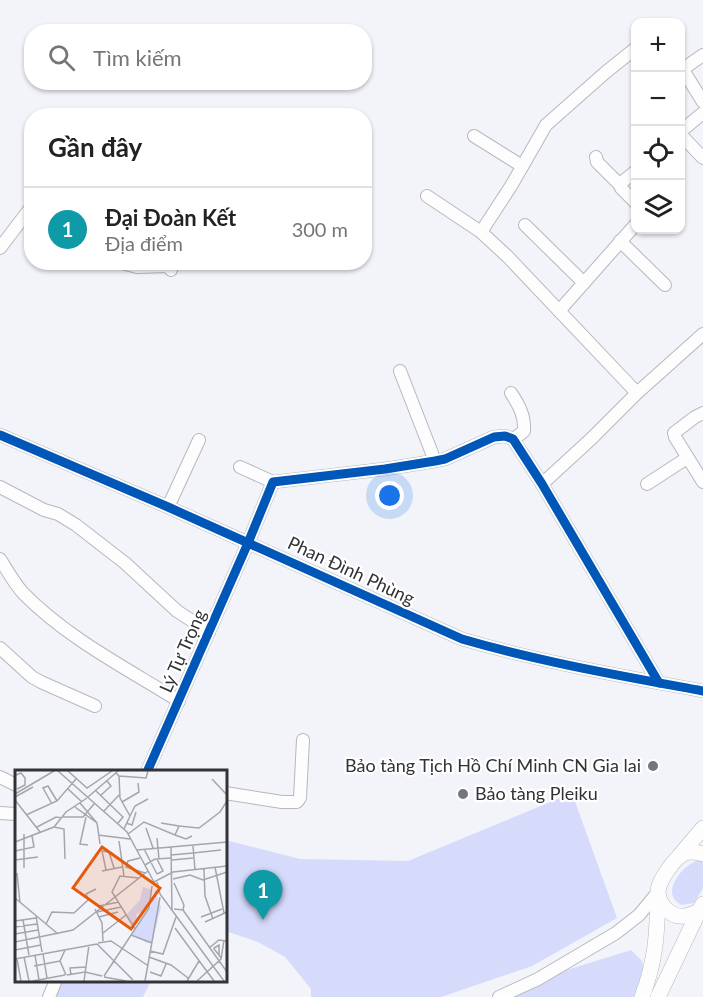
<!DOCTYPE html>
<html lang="vi">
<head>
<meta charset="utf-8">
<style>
	body { margin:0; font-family:Lato,sans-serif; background:#f2f2f2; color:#222 }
	.controls { position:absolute; right:18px; top:18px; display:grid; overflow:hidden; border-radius:12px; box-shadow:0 2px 4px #0004 }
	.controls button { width:54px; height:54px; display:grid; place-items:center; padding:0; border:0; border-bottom:2px solid #e0e0e0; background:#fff; color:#222; font:30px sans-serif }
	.you { position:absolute; left:390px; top:496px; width:21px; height:21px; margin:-15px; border:4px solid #fff; border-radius:50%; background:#1a73e8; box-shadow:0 0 0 9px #1a73e833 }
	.badge { display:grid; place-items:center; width:39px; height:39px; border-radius:50%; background:#111827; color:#fff; font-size:20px; font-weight:700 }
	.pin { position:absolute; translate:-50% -50px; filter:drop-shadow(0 2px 3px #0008) }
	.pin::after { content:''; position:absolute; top:32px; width:21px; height:18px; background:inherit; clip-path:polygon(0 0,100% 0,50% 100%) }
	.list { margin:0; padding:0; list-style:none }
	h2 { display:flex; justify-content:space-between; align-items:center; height:78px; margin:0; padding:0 24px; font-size:26px }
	h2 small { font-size:20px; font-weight:400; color:#767676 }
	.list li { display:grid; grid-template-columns:39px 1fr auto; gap:18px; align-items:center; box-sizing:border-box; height:84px; padding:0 24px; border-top:2px solid #e0e0e0 }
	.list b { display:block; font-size:22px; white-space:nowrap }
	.list p { margin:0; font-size:20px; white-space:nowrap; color:#767676 }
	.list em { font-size:20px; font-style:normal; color:#767676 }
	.icon { flex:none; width:33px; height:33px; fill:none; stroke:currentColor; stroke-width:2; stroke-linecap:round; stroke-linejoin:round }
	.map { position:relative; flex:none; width:703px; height:997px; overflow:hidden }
	.search { position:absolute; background:#fff; box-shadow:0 2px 4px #0004; left:24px; top:24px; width:348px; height:66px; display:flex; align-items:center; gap:15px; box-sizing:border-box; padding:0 21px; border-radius:24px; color:#767676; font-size:22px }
	.panel { position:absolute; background:#fff; box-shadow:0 2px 4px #0004; left:24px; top:108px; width:348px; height:162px; border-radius:24px }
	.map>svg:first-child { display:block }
</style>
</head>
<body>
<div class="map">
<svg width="703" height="997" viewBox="0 0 703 997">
	<rect width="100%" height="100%" fill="#f2f4fa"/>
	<g fill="#d6dbfc">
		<path d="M572,793L617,918L532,966L441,997H311V989L285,957L258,942L225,931V840L300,859L408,861Z"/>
		<path d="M699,860L703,862V888L694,903L682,905C658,894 683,864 699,860Z"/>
		<path d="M631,950L642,961L645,977L638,997H499L538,979Z"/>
		<path d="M63,981H151L143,997H55Z"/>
	</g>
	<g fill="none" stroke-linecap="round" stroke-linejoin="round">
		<defs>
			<g id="minor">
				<path d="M680,65L703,102"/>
				<path d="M683,69L703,55"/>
				<path d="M680,132L703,113"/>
				<path d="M680,134L703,158"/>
				<path d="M474,136L522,166"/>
				<path d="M596,157L597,162L620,185"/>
				<path d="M636,171L621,183V188L636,203"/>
				<path d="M427,196L481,232L508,257L637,393"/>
				<path d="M525,225L584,283"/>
				<path d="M481,232L511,186L546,125L606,72L636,48"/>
				<path d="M620,241L665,285"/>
				<path d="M0,248L32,206"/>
				<path d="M119,262L137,267L168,266L171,270"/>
				<path d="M559,311L636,224"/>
				<path d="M400,371L435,461"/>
				<path d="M511,393C519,405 525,416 524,431L519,435L513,439"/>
				<path d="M703,413L695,417L674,433L675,437L703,482"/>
				<path d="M0,435L168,507L462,639C541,662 622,676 703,691"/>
				<path d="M240,467L273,482"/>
				<path d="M542,484L591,439L637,393L703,334"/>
				<path d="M647,484L687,458"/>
				<path d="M0,487L44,510L58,514L76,525L125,563L177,611L209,632"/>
				<path d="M168,507L199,440"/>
				<path d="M0,559C7,570 14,583 23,593C67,638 126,668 179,701"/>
				<path d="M0,648L32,677L41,682L95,706"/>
				<path d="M147,772L248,543L273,482L385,469L435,461L445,459L494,437L505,436L513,439L542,484L659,683"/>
				<path d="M0,777L16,785"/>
				<path d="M225,793L282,802H297L300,798L303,740"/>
				<path d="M0,813L16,814"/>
				<path d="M49,997L56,980"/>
				<path d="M499,997L538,979L616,933L639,915L658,892"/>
			</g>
			<g id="major">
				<path d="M703,854C697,852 691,851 685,853C675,857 659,880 658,891C658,905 671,918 685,916C690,915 695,913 699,911L703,904"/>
				<path d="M680,855L703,828"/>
				<path d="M642,997C656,960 657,934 658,895"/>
				<path d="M658,997L699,911L703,910"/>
			</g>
		</defs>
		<use href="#minor" stroke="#b7b8bd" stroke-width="14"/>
		<use href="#major" stroke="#b7b8bd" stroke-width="16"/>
		<use href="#minor" stroke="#fdfdfe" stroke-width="12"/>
		<use href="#major" stroke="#fdfdfe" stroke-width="15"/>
		<defs>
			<g id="cycleway">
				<path d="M0,435L168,507L462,639C541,662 622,676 703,691"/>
				<path d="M147,772L248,543L273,482L385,469L435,461L445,459L494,437L505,436L513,439L542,484L659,683"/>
			</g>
		</defs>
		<use href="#cycleway" stroke="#fff" stroke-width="13"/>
		<use href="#cycleway" stroke="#0057b8" stroke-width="9"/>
	</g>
	<g fill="#75767b" stroke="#fff" stroke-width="2">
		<circle cx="653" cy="766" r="6"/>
		<circle cx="463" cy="794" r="6"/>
	</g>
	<g text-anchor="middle" stroke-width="4.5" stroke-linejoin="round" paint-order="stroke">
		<g font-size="18" fill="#323237" stroke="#fff">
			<text transform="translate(351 571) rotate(25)" y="6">Phan Đình Phùng</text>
			<text transform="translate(183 651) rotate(-66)" y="6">Lý Tự Trọng</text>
		</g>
		<g font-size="18" fill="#323237" stroke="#fff" text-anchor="end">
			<text x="641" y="772">Bảo tàng Tịch Hồ Chí Minh CN Gia lai</text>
			<text x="475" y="800" text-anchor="start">Bảo tàng Pleiku</text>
		</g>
	</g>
	<g transform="translate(15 770)">
		<rect width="212" height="212" fill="#f2f4fa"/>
		<path d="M128,117L137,120L134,135L130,141L121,144L123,152L119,157L112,144L125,130ZM140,120L146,137L137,173H132L117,164L136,135Z" fill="#d6dbfc"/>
		<path fill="none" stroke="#a5a6ac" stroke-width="1.5" d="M43,1L112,62L139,112L158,102L212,96M53,1L72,18L97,1M101,3L104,6L105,28L115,46L109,59M1,5L6,3L10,8V15L2,19M104,6L131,8L133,1M197,9L212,25M53,19L67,32M80,20L108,47L103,53M0,24L39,1M85,26L96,16L92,11M0,27L18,17M73,27L103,1M0,30L25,62M107,32L124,22L123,13M65,33L82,53M37,34L28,18L33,16L42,31M60,37L82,53L85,74M89,41L104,25M11,45L42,31L61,9M115,46L120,36L133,29M48,47H68L79,34M71,47L65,74L73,75M111,53L117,55L121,42M146,53L164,56M22,57L41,47L47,48M39,57L49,59L50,89M131,58L138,78M9,64V98M113,64L129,52L160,65L164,56L184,58L205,42L212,31M83,65L115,69M160,65L171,69L177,66M142,68L144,89M104,71L109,106M0,72L39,57L51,42L72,28M178,76L180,100M156,77L157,141M129,79L142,104M122,80L212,72M0,81L19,77L17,66M178,83L206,80M156,85L178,83M125,88L113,91L111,97L130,103M142,89L148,101L142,104M0,90L23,87M157,90L178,88M130,95L140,89L157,88M200,97L209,143M189,99L190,126L198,149M91,100L87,81L94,82L99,98M87,101L107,97M2,103L5,133M158,109L175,105L188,110L212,102M142,112L145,124L209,211M159,113L169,135L168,140L159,139M0,128L43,164M84,136L104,132M80,139L87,153L88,171M168,140L212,202M82,142L106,137M21,146L27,182M84,147L103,142M186,147L207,139M8,150L14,185M0,151L21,148M190,152L212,142M31,154L37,142L59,143L73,130L71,124L81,119M0,157L22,154M160,158L199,211M120,159L97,122L105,106L124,108M88,163L111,145M0,164L23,160M116,165L137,173M0,172L58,160L133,101M83,173L96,171L132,195M82,174L118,210M194,178L204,170L212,171M0,180L26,175M50,180L45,191L51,205M135,181L148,184L161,147M28,184L32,208M20,185L24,210M204,185V175L199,178V179L204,185L206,188M9,187L14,211M134,187L156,195L173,208M0,189L82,174M2,189L6,211M19,196L45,191M135,202L146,206L151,194M52,205L70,202L87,206M56,205L55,198L71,197M89,206L134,138L137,116M89,207L111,211M18,211L50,205M69,211L74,175M130,211L145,127M172,211L184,191M182,211L206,189L209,170"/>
		<path fill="#e8590c" fill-opacity="0.15" stroke="#e8590c" stroke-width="3" d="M87,77L145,118L116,159L58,118Z"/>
		<rect width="212" height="212" fill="none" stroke="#323237" stroke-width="3"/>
	</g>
</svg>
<div class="controls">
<button>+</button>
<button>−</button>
<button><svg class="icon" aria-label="locate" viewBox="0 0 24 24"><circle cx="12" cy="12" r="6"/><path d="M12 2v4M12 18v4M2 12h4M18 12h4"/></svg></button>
<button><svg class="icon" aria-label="layers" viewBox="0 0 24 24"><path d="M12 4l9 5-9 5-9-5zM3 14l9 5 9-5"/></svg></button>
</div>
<div class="you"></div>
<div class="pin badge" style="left:263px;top:920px;background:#0f9aa8">1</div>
<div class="search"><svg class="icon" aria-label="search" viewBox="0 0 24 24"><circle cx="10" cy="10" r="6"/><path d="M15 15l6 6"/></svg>Tìm kiếm</div>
<section class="panel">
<h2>Gần đây<small></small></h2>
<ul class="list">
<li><span class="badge" style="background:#0f9aa8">1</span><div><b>Đại Đoàn Kết</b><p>Địa điểm</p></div><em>300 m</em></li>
</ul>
</section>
</div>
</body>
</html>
